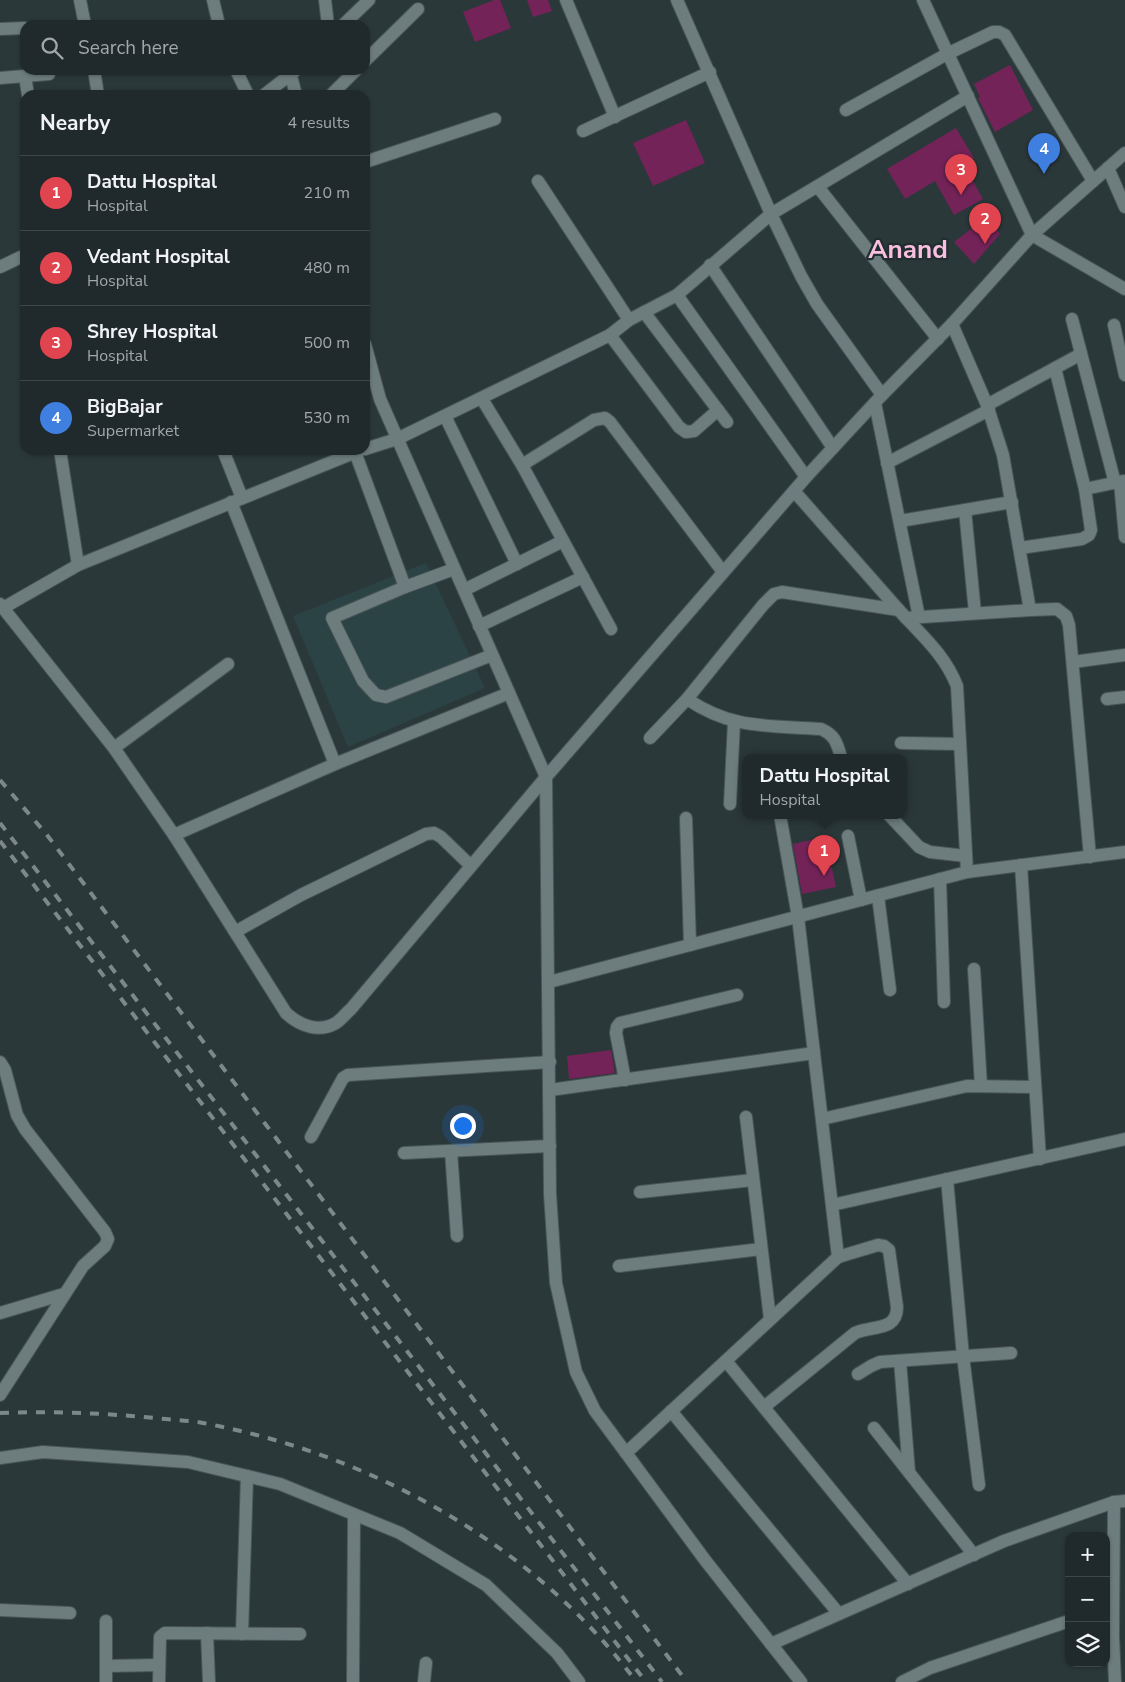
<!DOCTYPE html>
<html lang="en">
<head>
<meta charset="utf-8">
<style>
	body { margin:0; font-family:"Nunito Sans",sans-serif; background:#2d3638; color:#f1f3f6 }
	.controls { position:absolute; right:15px; bottom:15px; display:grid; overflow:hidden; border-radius:10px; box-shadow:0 1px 4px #0004 }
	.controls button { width:45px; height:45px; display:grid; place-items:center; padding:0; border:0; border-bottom:1px solid #3d4648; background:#202a2c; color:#f1f3f6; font:25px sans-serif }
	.you { position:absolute; left:462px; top:1125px; width:18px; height:18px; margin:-12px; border:4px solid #fff; border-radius:50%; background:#1a73e8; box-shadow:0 0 0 8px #1a73e833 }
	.badge { display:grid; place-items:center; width:32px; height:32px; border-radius:50%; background:#8abfa5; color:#fff; font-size:16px; font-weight:700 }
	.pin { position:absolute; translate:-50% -41px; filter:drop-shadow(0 1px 2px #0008) }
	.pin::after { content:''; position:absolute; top:26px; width:18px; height:15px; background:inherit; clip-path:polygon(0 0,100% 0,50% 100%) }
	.popup { position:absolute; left:742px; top:754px; width:165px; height:65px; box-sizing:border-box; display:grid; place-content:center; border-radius:10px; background:#202a2c; filter:drop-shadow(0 1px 4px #0005); font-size:16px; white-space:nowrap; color:#a2a7a9 }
	.popup b { font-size:19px; color:#f1f3f6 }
	.popup::after { content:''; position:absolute; left:50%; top:100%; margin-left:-10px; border:10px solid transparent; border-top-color:#202a2c }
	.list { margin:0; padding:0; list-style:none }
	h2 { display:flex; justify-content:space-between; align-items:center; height:65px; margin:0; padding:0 20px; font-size:21px }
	h2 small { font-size:16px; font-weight:400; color:#a2a7a9 }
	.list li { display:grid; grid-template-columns:32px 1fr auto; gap:15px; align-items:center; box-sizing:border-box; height:75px; padding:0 20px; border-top:1px solid #3d4648 }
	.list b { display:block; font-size:19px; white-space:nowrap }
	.list p { margin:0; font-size:16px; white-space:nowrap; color:#a2a7a9 }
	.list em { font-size:16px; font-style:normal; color:#a2a7a9 }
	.icon { flex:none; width:28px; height:28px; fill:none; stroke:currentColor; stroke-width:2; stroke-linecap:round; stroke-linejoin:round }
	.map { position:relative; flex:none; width:1125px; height:1682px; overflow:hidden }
	.search { position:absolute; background:#202a2c; box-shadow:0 1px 4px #0004; left:20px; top:20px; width:350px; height:55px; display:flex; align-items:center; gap:12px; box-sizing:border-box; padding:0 18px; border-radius:15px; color:#a2a7a9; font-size:19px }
	.panel { position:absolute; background:#202a2c; box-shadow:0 1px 4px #0004; left:20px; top:90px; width:350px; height:365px; border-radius:15px }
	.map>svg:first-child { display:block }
</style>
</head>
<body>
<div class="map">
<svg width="1125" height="1682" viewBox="0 0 1125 1682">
	<rect width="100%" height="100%" fill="#2b383a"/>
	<path fill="#2c4345" d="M426,563L485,688L348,747L293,616Z"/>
	<g fill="#732358">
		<path d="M494,0H500L511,28L475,42L463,12Z"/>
		<path d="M527,0H548L552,11L533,17Z"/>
		<path d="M1010,65L1033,110L995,132L978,98L980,97L974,84Z"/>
		<path d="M686,120L705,163L653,186L633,143Z"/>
		<path d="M956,128L974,158L963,164L983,199L954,215L935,181L905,199L887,169Z"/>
		<path d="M988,216L1000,234L974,264L954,242Z"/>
		<path d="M825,837L836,887L802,894L793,844Z"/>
		<path d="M611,1050L615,1073L569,1079L567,1056Z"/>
	</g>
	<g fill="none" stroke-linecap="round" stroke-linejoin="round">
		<defs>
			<g id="minor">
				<path d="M80,0L85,25"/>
				<path d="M213,0L219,25"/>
				<path d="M325,0L328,25"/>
				<path d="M566,0L615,117"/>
				<path d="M677,0L771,214L801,276L817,304L882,395"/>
				<path d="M923,0L1032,235L1125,289"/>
				<path d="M343,25L369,0"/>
				<path d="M0,29L25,28"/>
				<path d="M365,61L418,9"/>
				<path d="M94,70L98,95"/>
				<path d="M236,70L248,95"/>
				<path d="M25,76L28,95"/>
				<path d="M291,76L296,95"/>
				<path d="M0,78L49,74"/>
				<path d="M264,95L296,70"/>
				<path d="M331,95L356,70"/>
				<path d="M846,110L947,54L993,32H999L1005,35L1093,181"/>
				<path d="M583,131L710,72"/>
				<path d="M365,162L495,119"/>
				<path d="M1108,168L1125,207"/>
				<path d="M538,181L629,320"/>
				<path d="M818,187L938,339"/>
				<path d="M710,265L833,448"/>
				<path d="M0,267L25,255"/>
				<path d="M677,295L806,477"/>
				<path d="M644,312L727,422"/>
				<path d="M1072,319L1115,483"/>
				<path d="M952,324L987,405L1003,455L1030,610"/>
				<path d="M1114,325L1125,375"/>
				<path d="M610,335L679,427L686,432L694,431L718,410"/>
				<path d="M365,344L380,399L546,777L550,1194L556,1283L576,1372L595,1411L705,1560L801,1682"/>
				<path d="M482,399L522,465L611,629"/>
				<path d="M875,403L919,617"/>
				<path d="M987,405L1081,354"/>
				<path d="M445,416L517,564"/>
				<path d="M365,449L397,439L610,335L629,320L677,295L771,214L968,96"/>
				<path d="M60,450L78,565"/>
				<path d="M223,450L242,498"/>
				<path d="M355,452L405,587"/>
				<path d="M887,463L989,410"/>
				<path d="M522,465L594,420L605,418L610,422L723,572"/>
				<path d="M1120,482L1125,537"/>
				<path d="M1085,489L1123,481"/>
				<path d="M794,491C828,530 863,569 897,608C920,634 944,653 957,686L967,872"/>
				<path d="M231,502L335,764"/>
				<path d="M965,510L975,613"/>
				<path d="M900,521L1012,502"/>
				<path d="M1020,548L1082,539L1089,535L1091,530L1085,489L1055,368"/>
				<path d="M454,569L405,587L332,618L363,681L376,695L386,697L492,655"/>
				<path d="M464,590L563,541"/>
				<path d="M0,604L114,748L174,835L286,1013C300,1026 319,1033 336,1023C342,1019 346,1013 351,1009L546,777L806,477L882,395L952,324L1032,235L1125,153"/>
				<path d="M3,608L78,565L361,450"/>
				<path d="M906,618L1030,610L1057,609L1066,616L1069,625L1090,857"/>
				<path d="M479,626L583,577"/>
				<path d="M1073,662L1125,655"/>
				<path d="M687,699C733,730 768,725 821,729C835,735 837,743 841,757"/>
				<path d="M1107,699L1125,697"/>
				<path d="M650,738L687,699L763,605L774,594L782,592L899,610"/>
				<path d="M901,743L960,744"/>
				<path d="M114,748L228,664"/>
				<path d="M730,804L734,722"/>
				<path d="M889,815L919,847L930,852L966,856"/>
				<path d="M686,818L690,945"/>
				<path d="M174,835L335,764L509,693"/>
				<path d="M848,836L861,900"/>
				<path d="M1021,865L1040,1159"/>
				<path d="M940,879L944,1002"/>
				<path d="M878,896L890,990"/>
				<path d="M235,932L301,895L426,834L434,833L441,837L471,866"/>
				<path d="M974,969L981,1086"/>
				<path d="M549,982L967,872L1125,852"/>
				<path d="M0,1062L5,1070L17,1115L25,1129L105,1232L108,1239L105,1246L83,1266L0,1395"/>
				<path d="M625,1080L616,1033L617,1027L620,1023L737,995"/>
				<path d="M550,1090L814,1053"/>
				<path d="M746,1117L770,1319"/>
				<path d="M822,1119L967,1086L1035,1087"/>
				<path d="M311,1137L343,1078L348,1075L550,1062"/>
				<path d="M451,1151L457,1236"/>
				<path d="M404,1153L550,1146"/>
				<path d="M947,1179L963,1356L979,1485"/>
				<path d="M640,1192L753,1180"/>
				<path d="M832,1205L1125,1139"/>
				<path d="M619,1266L761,1249"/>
				<path d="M0,1313L64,1294"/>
				<path d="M726,1361L908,1584"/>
				<path d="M900,1361L909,1472"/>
				<path d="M858,1374L871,1366L880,1362L1011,1353"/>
				<path d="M764,1407L855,1333C872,1325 897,1332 897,1307L889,1250L884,1246L878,1245L838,1257"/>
				<path d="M671,1411L839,1614"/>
				<path d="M874,1428L974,1555"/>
				<path d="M626,1453L838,1257L798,917L780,815"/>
				<path d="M0,1458L43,1452L188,1462L280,1484L400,1533L486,1585L557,1653L579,1682"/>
				<path d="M1114,1502L1113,1636L1115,1682"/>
				<path d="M0,1610L70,1613"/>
				<path d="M207,1633L209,1682"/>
				<path d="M242,1634L247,1476"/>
				<path d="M771,1644L1004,1541L1114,1502L1125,1501"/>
				<path d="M106,1666L159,1665"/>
				<path d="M106,1682V1621"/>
				<path d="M159,1682L160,1637L165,1633L300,1634"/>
				<path d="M353,1682L354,1515"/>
				<path d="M424,1682L426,1663"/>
				<path d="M902,1682L930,1668L1069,1621"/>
			</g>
		</defs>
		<use href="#minor" stroke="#495556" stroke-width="14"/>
		<use href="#minor" stroke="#6d7d7e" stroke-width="12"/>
		<g stroke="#7d8889" stroke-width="4" stroke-dasharray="9 9" stroke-linecap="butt">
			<path d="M0,780L47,835L687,1682"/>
			<path d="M0,823L662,1682"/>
			<path d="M0,841L646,1682"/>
			<path d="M0,1413C51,1411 103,1413 155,1418C171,1420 187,1420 203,1423C370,1454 532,1543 635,1680"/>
		</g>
	</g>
	<g text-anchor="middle" stroke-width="4.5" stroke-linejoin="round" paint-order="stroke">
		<g font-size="26" font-weight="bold" fill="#fabee0" stroke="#212e2f">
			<text x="908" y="258">Anand</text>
		</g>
	</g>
</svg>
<div class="controls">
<button>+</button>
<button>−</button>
<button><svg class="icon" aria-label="layers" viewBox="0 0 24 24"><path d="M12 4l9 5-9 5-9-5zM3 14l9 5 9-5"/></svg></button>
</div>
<div class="you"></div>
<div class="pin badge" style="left:824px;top:876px;background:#e0444e">1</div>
<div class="popup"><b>Dattu Hospital</b>Hospital</div>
<div class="pin badge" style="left:985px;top:244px;background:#e0444e">2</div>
<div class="pin badge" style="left:961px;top:195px;background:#e0444e">3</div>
<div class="pin badge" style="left:1044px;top:174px;background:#3f7fe0">4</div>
<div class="search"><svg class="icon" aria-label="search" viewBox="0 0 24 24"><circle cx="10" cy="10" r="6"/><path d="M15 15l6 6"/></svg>Search here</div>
<section class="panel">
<h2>Nearby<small>4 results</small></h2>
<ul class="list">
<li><span class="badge" style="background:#e0444e">1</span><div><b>Dattu Hospital</b><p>Hospital</p></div><em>210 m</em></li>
<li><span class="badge" style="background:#e0444e">2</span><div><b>Vedant Hospital</b><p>Hospital</p></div><em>480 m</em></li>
<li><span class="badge" style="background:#e0444e">3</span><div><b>Shrey Hospital</b><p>Hospital</p></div><em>500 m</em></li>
<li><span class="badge" style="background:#3f7fe0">4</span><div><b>BigBajar</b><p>Supermarket</p></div><em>530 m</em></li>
</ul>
</section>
</div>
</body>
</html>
